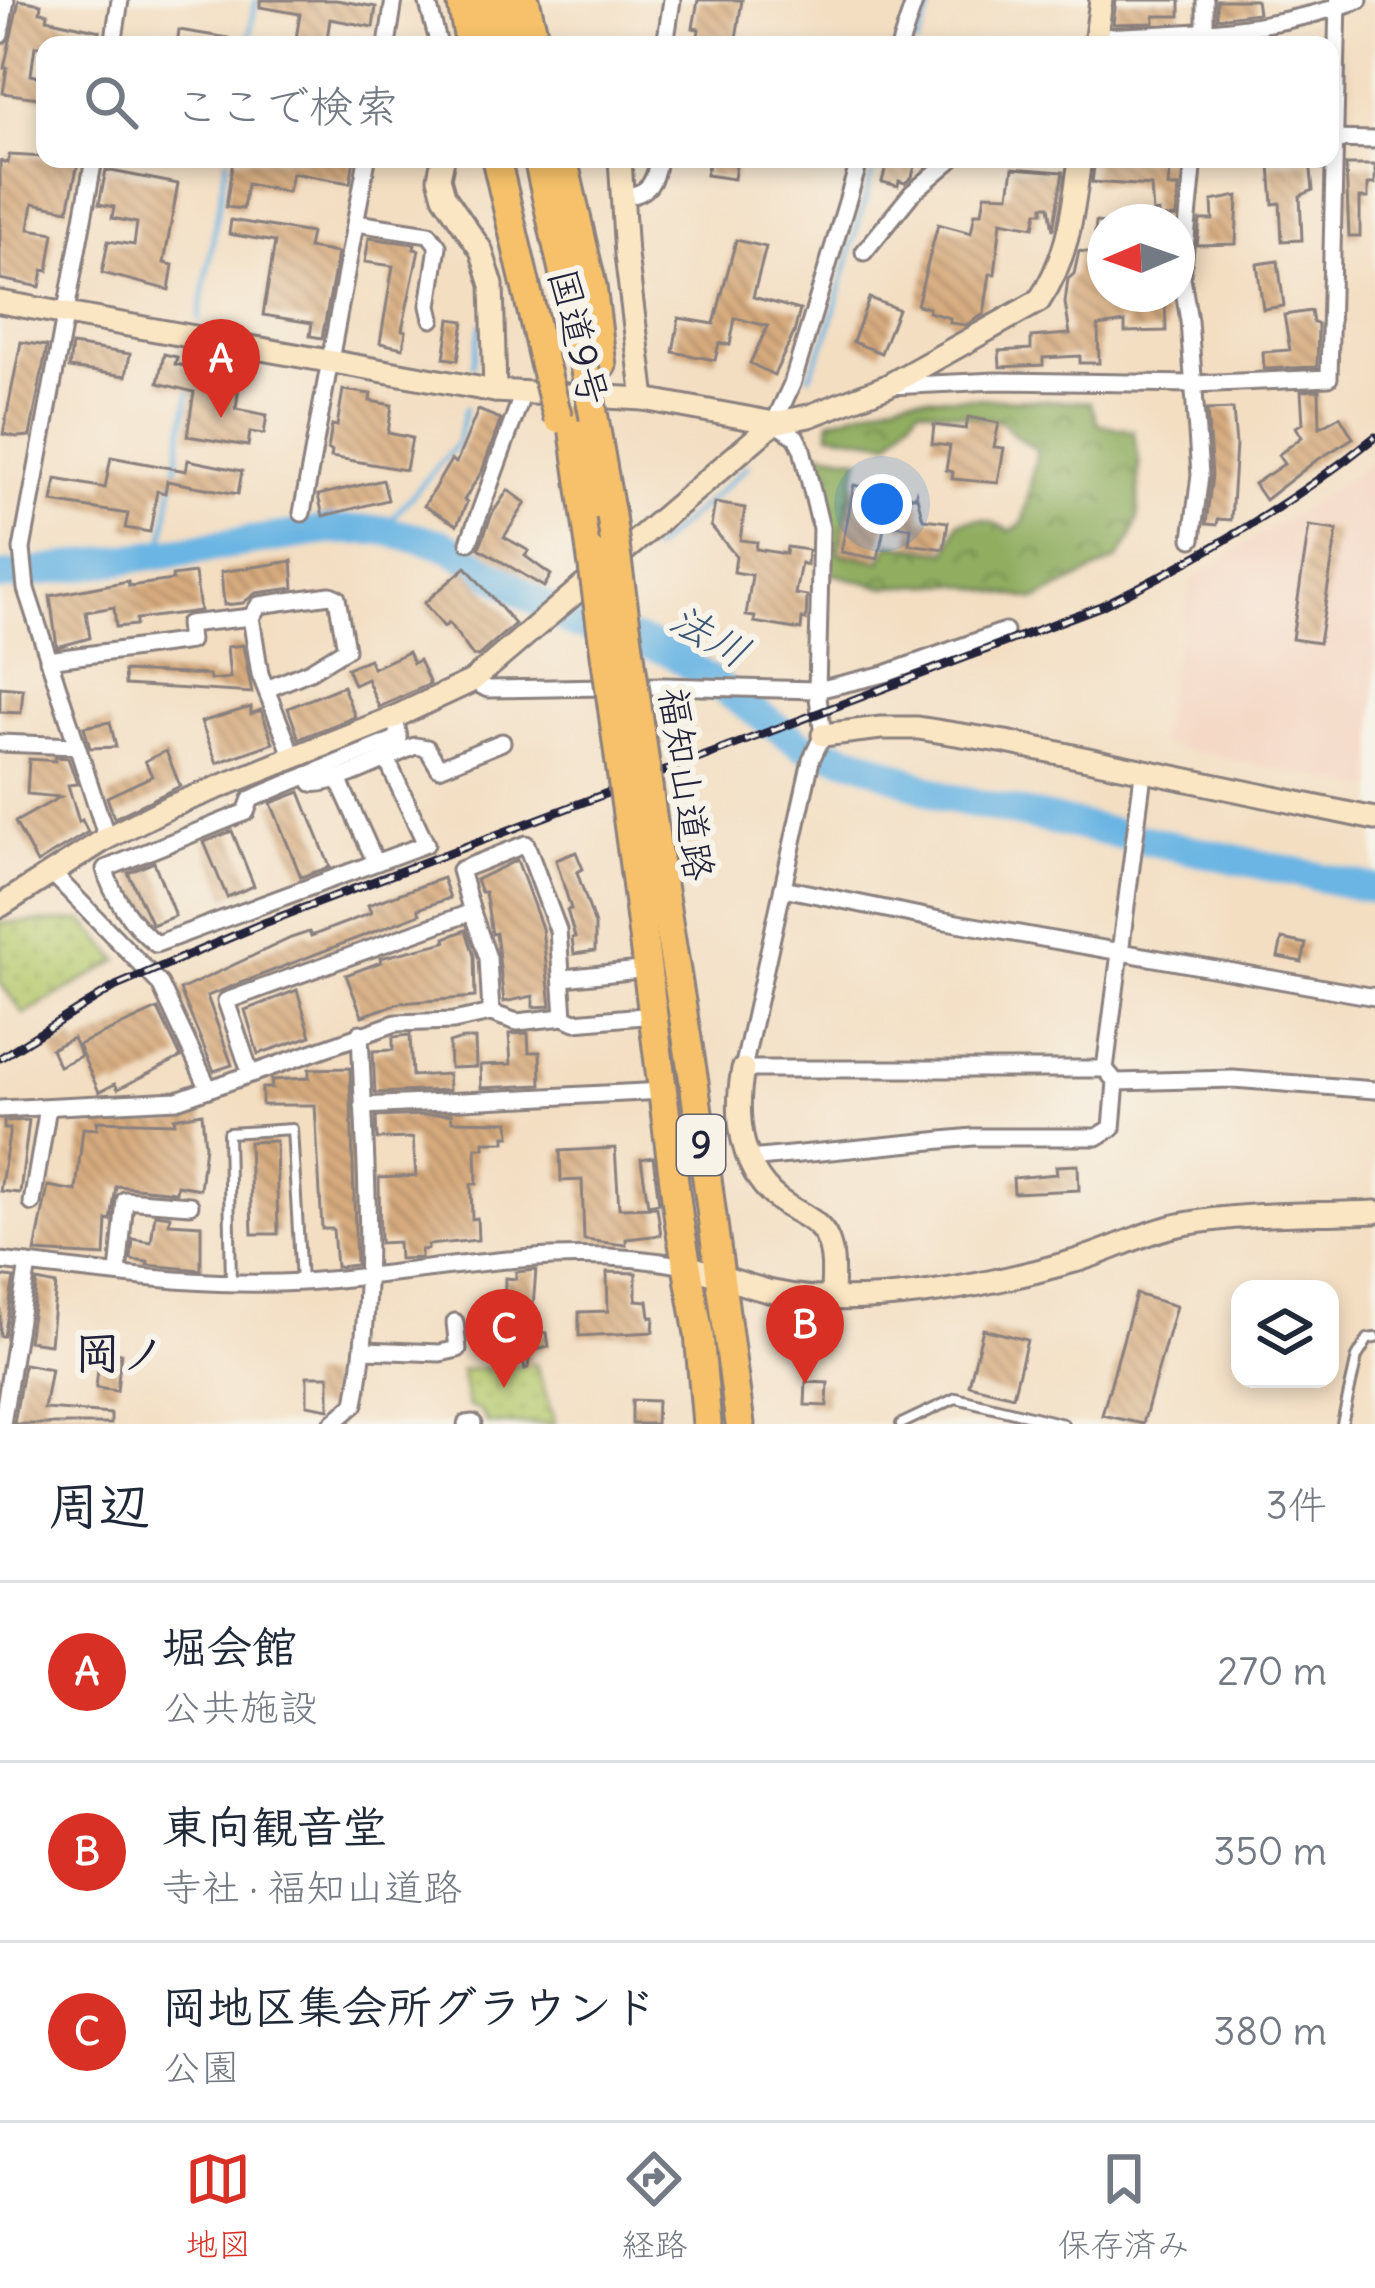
<!DOCTYPE html>
<html lang="ja">
<head>
<meta charset="utf-8">
<style>
	body { margin:0; font-family:Delius,"Klee One",sans-serif; background:#f2f2f3; color:#1f2937 }
	.controls { position:absolute; right:36px; bottom:36px; display:grid; overflow:hidden; border-radius:24px; box-shadow:0 6px 18px #0003 }
	.controls button { width:108px; height:108px; display:grid; place-items:center; padding:0; border:0; border-bottom:3px solid #e0e1e3; background:#fff; color:#1f2937; font:60px sans-serif }
	.compass { position:absolute; left:1087px; top:204px; width:108px; height:108px; border-radius:50%; background:#fff; box-shadow:0 6px 18px #0003; rotate:268deg }
	.you { position:absolute; left:882px; top:504px; width:42px; height:42px; margin:-30px; border:9px solid #fff; border-radius:50%; background:#1a73e8; box-shadow:0 0 0 18px #1a73e833 }
	.badge { display:grid; place-items:center; width:78px; height:78px; border-radius:50%; background:#d93025; color:#fff; font-size:39px; font-weight:700 }
	.pin { position:absolute; translate:-50% -99px; filter:drop-shadow(0 3px 6px #0008) }
	.pin::after { content:''; position:absolute; top:63px; width:42px; height:36px; background:inherit; clip-path:polygon(0 0,100% 0,50% 100%) }
	.list { margin:0; padding:0; list-style:none }
	h2 { display:flex; justify-content:space-between; align-items:center; height:156px; margin:0; padding:0 48px; font-size:51px }
	h2 small { font-size:39px; font-weight:400; color:#747a83 }
	.list li { display:grid; grid-template-columns:78px 1fr auto; gap:36px; align-items:center; box-sizing:border-box; height:180px; padding:0 48px; border-top:3px solid #e0e1e3 }
	.list b { display:block; font-size:45px; white-space:nowrap }
	.list p { margin:0; font-size:39px; white-space:nowrap; color:#747a83 }
	.list em { font-size:39px; font-style:normal; color:#747a83 }
	.icon { flex:none; width:66px; height:66px; fill:none; stroke:currentColor; stroke-width:2; stroke-linecap:round; stroke-linejoin:round }
	.map { position:relative; flex:none; width:1375px; height:1424px; overflow:hidden }
	.search { position:absolute; background:#fff; box-shadow:0 6px 18px #0003; left:36px; right:36px; top:36px; height:132px; display:flex; align-items:center; gap:30px; box-sizing:border-box; padding:0 42px; border-radius:24px; color:#747a83; font-size:45px }
	.sheet { height:696px; background:#fff }
	nav { display:flex; justify-content:space-around; align-items:center; box-sizing:border-box; height:168px; border-top:3px solid #e0e1e3; background:#fff; font-size:33px; color:#747a83 }
	nav a { display:grid; justify-items:center; gap:6px }
	nav .on { color:#d93025 }
	.map>svg:first-child { display:block }
</style>
</head>
<body>
<div class="map">
<svg width="1375" height="1424" viewBox="0 0 1375 1424">
	<defs>
		<pattern id="forest-crowns" width="20" height="18" patternUnits="userSpaceOnUse" patternTransform="scale(3)"><rect width="20" height="18" fill="#90ad60"/><path d="M2 6a3 3 0 1 1 6 0M12 15a3 3 0 1 1 6 0" fill="none" stroke="#758c50"/></pattern>
		<pattern id="park-dots" width="8" height="8" patternUnits="userSpaceOnUse" patternTransform="scale(3)"><rect width="8" height="8" fill="#b5c96d"/><path d="M2 2h.1M6 6h.1" fill="none" stroke="#9bac5f" stroke-width="1.8" stroke-linecap="round"/></pattern>
		<pattern id="building-back-hatch" width="6" height="6" patternUnits="userSpaceOnUse" patternTransform="scale(3)"><rect width="6" height="6" fill="#d7ab7e"/><path d="M-1 5l2 2M0 0l6 6M5-1l2 2" fill="none" stroke="#ae8b68"/></pattern>
	</defs>
	<rect width="100%" height="100%" fill="#f7f3e8"/>
	<filter id="ink" filterUnits="userSpaceOnUse"><feTurbulence type="fractalNoise" baseFrequency=".00833" numOctaves="2"/><feDisplacementMap in="SourceGraphic" scale="24" xChannelSelector="R" yChannelSelector="G"/><feConvolveMatrix kernelMatrix="1 2 1 2 8 2 1 2 1" color-interpolation-filters="sRGB"/></filter>
	<filter id="wash" filterUnits="userSpaceOnUse"><feTurbulence type="fractalNoise" baseFrequency=".004" numOctaves="4" result="noise"/><feDisplacementMap in="SourceGraphic" scale="48" xChannelSelector="R" yChannelSelector="G"/><feGaussianBlur stdDeviation="2.7" result="paint"/><feColorMatrix in="noise" values="0 0 0 0 0 0 0 0 0 0 0 0 0 0 0 0 0 1.4 0 .05"/><feComposite in="paint" operator="in"/></filter>
	<g filter="url(#wash)">
		<rect width="100%" height="100%" fill="#f3dec2"/>
		<path fill="#f4d3c0" d="M1375,457V790L1157,744L1191,579L1350,478Z"/>
		<path fill="url(#forest-crowns)" stroke="#59684e" stroke-width="3" d="M909,396L1090,402L1098,424L1133,431L1139,460L1138,518L1131,538L1118,559L1036,600L956,584L883,587L830,573L817,451L859,458L838,553L880,561L889,544L947,552L958,523C980,515 992,521 1010,531L1023,523L1037,450L1012,433L1002,421L919,407L890,442L829,433L830,420Z"/>
		<g fill="url(#park-dots)" stroke="#6c7654" stroke-width="3">
			<path d="M84,921L119,960L24,1014L0,983V923Z"/>
			<path d="M536,1364L555,1424H488L481,1412L468,1406L461,1370Z"/>
		</g>
		<g fill="none" stroke-linecap="round" stroke-linejoin="round">
			<g stroke="#6ab5e3" stroke-width="4.5">
				<path d="M248,45L256,0"/>
				<path d="M916,45L934,0"/>
				<path d="M199,319L227,159"/>
				<path d="M473,365L481,324"/>
				<path d="M192,371L197,347"/>
				<path d="M809,376L828,334L876,159"/>
				<path d="M382,530L457,444L466,408"/>
				<path d="M651,551L748,466"/>
				<path d="M161,554L190,388"/>
				<path d="M571,622L574,617"/>
			</g>
			<path stroke="#6ab5e3" stroke-width="30" d="M0,577L329,530H382L443,544L571,622L669,651L802,745L863,762L945,797L1375,889"/>
		</g>
		<g id="blocks">
			<g fill="url(#building-back-hatch)">
				<path d="M19,0L41,4L40,12L48,13L47,19L100,31L98,45L35,46L31,75L45,78V99L3,93L7,68H4Z"/>
				<path d="M260,0H336L376,7L373,27L330,19L326,45H295L300,14L260,7Z"/>
				<path d="M698,0H742L735,45H697L699,29L693,28Z"/>
				<path d="M1116,0H1180V16H1154V23L1113,24Z"/>
				<path d="M1217,0H1256L1258,13L1217,18Z"/>
				<path d="M179,30L228,38L227,45H177Z"/>
				<path d="M9,155L79,159L68,210L33,203L29,229L54,233L48,271L43,270L40,287L0,279V161L8,163Z"/>
				<path d="M233,159H354L350,183L292,173L288,192L247,184L243,209L226,207Z"/>
				<path d="M709,159H737L734,179L706,175Z"/>
				<path d="M888,159H917L912,177L905,183L899,181L898,186L882,182Z"/>
				<path d="M1095,159L1171,160L1168,187H1179L1176,217L1159,218V212L1153,213L1151,186L1092,182Z"/>
				<path d="M1310,161L1313,190L1300,196L1302,240L1282,241L1280,203L1273,204L1270,165Z"/>
				<path d="M1346,165H1375V184H1368V198H1360V236H1349Z"/>
				<path d="M1013,168L1063,172L1053,230L1049,206H1043V212H1037L1034,227L1001,221L995,274H990L984,314L966,325L950,323V318L928,312L929,308L917,305L938,224L971,233L975,213H982L985,194L1009,195Z"/>
				<path d="M106,170L178,184L164,263L173,265L169,290L102,273L108,241L134,245L137,223L112,218L114,207L99,204Z"/>
				<path d="M1238,196L1236,244L1197,245L1200,220H1213L1212,201Z"/>
				<path d="M231,220L311,233L308,248L338,253L322,338L310,336L312,323L263,315L275,242L229,234Z"/>
				<path d="M1096,222L1105,223V294H1111L1112,300H1136V294H1165L1166,331L1125,332V322L1098,326L1099,363H1080V356L1043,358V365L1000,367L999,351L1031,349V337L1070,334L1065,303L1068,279L1074,274L1079,251L1093,253Z"/>
				<path d="M369,238L415,244L414,249L419,250L402,330L406,331L403,348L380,343L393,266L365,262Z"/>
				<path d="M736,240L766,247L753,297L800,310L794,333L774,375L750,363L768,326L735,318L730,345L719,343L715,360L673,352L679,318L714,324Z"/>
				<path d="M1278,261L1284,306L1263,309L1257,264Z"/>
				<path d="M869,298L898,309L881,353L853,342Z"/>
				<path d="M1311,311L1313,323L1318,324L1317,367L1264,369L1263,352L1290,350L1284,315Z"/>
				<path d="M450,319L464,321L458,360L444,358Z"/>
				<path d="M21,342L47,346L30,436L17,437L3,434Z"/>
				<path d="M72,345L130,354L126,376L69,368Z"/>
				<path d="M164,354L177,357L175,364L240,377L236,409L267,415L264,434L250,432L248,446L187,436L194,392L158,383Z"/>
				<path d="M343,390L371,394L370,401L392,405L388,433L412,438L406,470L331,457L332,451L328,450L332,425L337,426Z"/>
				<path d="M1319,390L1320,427L1340,416L1353,438L1314,462L1265,500L1254,484L1284,464L1278,455L1302,437L1296,427L1303,423L1301,391Z"/>
				<path d="M1233,409L1236,445L1231,520L1218,519L1217,525L1206,524L1212,475L1207,410Z"/>
				<path d="M478,410L501,419L482,471L464,500L467,502L457,525L424,506L451,460L456,463Z"/>
				<path d="M968,417L999,423L994,447L1004,448L998,483L952,479L953,472L946,470L950,446L932,444L934,425L966,429Z"/>
				<path d="M111,457L186,471L188,460L242,471L238,494L167,481L165,493L157,491L150,532L125,528L128,514L52,502L56,479L105,488Z"/>
				<path d="M383,480L388,500L323,516L318,495Z"/>
				<path d="M854,485L915,497L916,493L923,519L948,522L944,549L909,544L911,528L885,523L878,559L841,552Z"/>
				<path d="M508,490L526,503L504,537L529,551L525,556L551,575L544,587L479,548L492,514Z"/>
				<path d="M715,503L745,508L740,540L757,542L756,549L786,554L787,547L808,550L807,565L801,563L795,594L807,596L806,620L802,619L801,630L754,622L755,617L746,616L752,575L734,572L736,556L711,526Z"/>
				<path d="M1309,526L1337,530L1319,643L1292,639Z"/>
				<path d="M292,561L294,588L256,593L243,603L224,605L221,572Z"/>
				<path d="M466,567L515,624L478,656H473L449,623L444,627L424,603Z"/>
				<path d="M195,573L200,611L136,619V625L116,627L114,607L86,612L90,638L57,647L50,596L128,581L129,586L173,580L172,576Z"/>
				<path d="M243,645L252,693L125,685L124,671L209,675L210,680L230,678L227,647Z"/>
				<path d="M408,652L413,663L419,660L430,684L379,707L367,679L354,685L347,668L369,659L373,668Z"/>
				<path d="M343,686L355,717L299,739L288,708Z"/>
				<path d="M0,687L23,689L21,713L0,712Z"/>
				<path d="M251,707V714L261,710L273,743L217,763L201,722Z"/>
				<path d="M110,722L116,747L90,748L84,727Z"/>
				<path d="M166,751L180,786L114,818L107,797L152,776L145,761Z"/>
				<path d="M55,757L68,758L77,784L68,785L79,822L82,820L88,832L37,863L15,822L60,797L27,794L29,759L55,761Z"/>
				<path d="M300,792L330,867L301,877L271,803Z"/>
				<path d="M232,831L254,886L227,897L204,842Z"/>
				<path d="M576,852L583,869L577,872L595,925V951L574,954L572,938L575,937L567,910L571,909L556,860Z"/>
				<path d="M517,860L542,928L551,1006L533,1007V996L504,1002L496,933L492,934L485,892H481L476,880Z"/>
				<path d="M154,862L175,916L152,925L128,873Z"/>
				<path d="M443,878L450,898L418,909L420,914L207,996L232,1065L214,1071L180,990L291,938L309,932L311,936L371,913L368,905Z"/>
				<path d="M466,930L474,956L475,997L400,1003L362,1016L346,975L381,962L380,958L446,942L445,938Z"/>
				<path d="M1282,939L1306,944L1302,962L1278,957Z"/>
				<path d="M297,990L311,1036L258,1054L245,1010Z"/>
				<path d="M158,1009L181,1057L118,1089L115,1084L99,1092L78,1045Z"/>
				<path d="M528,1033L529,1052H540L541,1085L481,1088L480,1065L511,1064L509,1034Z"/>
				<path d="M410,1035L412,1076L448,1074L449,1090L375,1093L373,1051L393,1050V1037Z"/>
				<path d="M73,1038L81,1056L59,1066L51,1049Z"/>
				<path d="M462,1039H475L476,1067L450,1068L449,1043Z"/>
				<path d="M350,1068L356,1265L336,1267L333,1229H322L315,1105H262V1088H272L271,1080L309,1078V1069Z"/>
				<path d="M202,1113L205,1146L200,1189L177,1185L176,1192L116,1186L111,1221L107,1220L105,1256L35,1252L48,1186L76,1191L83,1128L97,1129V1121L175,1123L174,1118Z"/>
				<path d="M451,1114L452,1121L509,1122L510,1136H505V1142H484V1148H476L477,1184H471L472,1219L477,1218L478,1240L428,1245V1249L421,1250V1258L399,1259L398,1242L380,1243L379,1178L416,1176L413,1138L377,1139L376,1117Z"/>
				<path d="M29,1120L20,1193L0,1191L10,1129H4V1121Z"/>
				<path d="M276,1141L278,1234H252L249,1142Z"/>
				<path d="M615,1148L619,1208L657,1207L661,1235L626,1239V1245L584,1240L582,1180L561,1181L560,1151Z"/>
				<path d="M653,1157L659,1203L648,1205L641,1159Z"/>
				<path d="M1078,1165L1079,1190L1014,1193L1013,1178L1057,1174L1056,1166Z"/>
				<path d="M155,1214L170,1216L169,1223L201,1225V1270L147,1265L148,1262L131,1260L133,1239L151,1242Z"/>
				<path d="M536,1270L531,1332L547,1333L549,1347L530,1351L528,1368L525,1369L514,1321L504,1320L505,1278L516,1279V1272Z"/>
				<path d="M607,1272L636,1273V1300L648,1301L650,1317H654L653,1332L579,1336V1312L608,1311Z"/>
				<path d="M0,1276L14,1278L4,1336H0Z"/>
				<path d="M37,1281L56,1285L50,1344L28,1341Z"/>
				<path d="M1136,1294L1176,1306L1143,1424L1102,1415Z"/>
				<path d="M983,1329L1027,1340L1013,1396L969,1385Z"/>
				<path d="M100,1350L121,1353L117,1391L96,1388Z"/>
				<path d="M24,1364L51,1369L44,1409L111,1414V1424H14Z"/>
				<path d="M307,1376H329V1409L307,1405Z"/>
				<path d="M806,1382L828,1383L827,1406L805,1405Z"/>
				<path d="M632,1400L657,1401L656,1424H632Z"/>
			</g>
		</g>
	</g>
	<g filter="url(#ink)">
		<use href="#blocks" fill-opacity="0" stroke="#8a807e" stroke-width="3"/>
		<g fill="none" stroke-linecap="round" stroke-linejoin="round">
			<defs>
				<g id="lane">
					<path d="M231,1282L228,1133L292,1129L301,1282"/>
					<path d="M901,1424L956,1398L1063,1424"/>
					<path d="M1342,1424L1357,1357L1368,1339L1375,1338"/>
				</g>
				<g id="street">
					<path d="M427,0L439,45"/>
					<path d="M0,35L6,0"/>
					<path d="M1097,37C1187,34 1273,31 1359,0"/>
					<path d="M113,45L120,0"/>
					<path d="M387,45L394,0"/>
					<path d="M665,45L672,0"/>
					<path d="M900,45L915,0"/>
					<path d="M1205,45V0"/>
					<path d="M1330,139L1375,140"/>
					<path d="M94,159L22,549L26,589L107,838"/>
					<path d="M860,159L792,384L774,423L796,437L802,449L821,528L817,690L823,735L811,760L743,1069H1105L1116,1082L1233,1079L1375,1090"/>
					<path d="M624,196C649,195 655,181 658,159"/>
					<path d="M356,223L429,234L438,246L429,306L432,319"/>
					<path d="M864,252L912,193L952,159"/>
					<path d="M890,386L996,381L1194,384L1329,378L1338,0"/>
					<path d="M302,513L367,159"/>
					<path d="M1192,539L1200,475L1189,321L1182,278L1194,159"/>
					<path d="M469,542L523,393"/>
					<path d="M48,660L190,641L188,624L251,617"/>
					<path d="M472,681L488,689L662,686L817,690L885,674L1005,631"/>
					<path d="M267,689L310,671L346,649L337,598L330,595L259,605L251,617L260,674L293,757"/>
					<path d="M0,743L75,746"/>
					<path d="M386,758L426,844L156,944C135,928 111,895 105,869L246,812L251,799L308,775L312,783C328,788 393,755 415,746L427,748L439,768L502,742"/>
					<path d="M308,775L399,738L395,717"/>
					<path d="M339,781L375,861"/>
					<path d="M53,874L160,984L209,1089"/>
					<path d="M783,888L940,920L1375,997"/>
					<path d="M472,912L460,870L526,844L558,930L564,1017"/>
					<path d="M564,978L649,969"/>
					<path d="M1105,1069L1143,774"/>
					<path d="M250,1072L226,1001L472,912L488,958L491,1013"/>
					<path d="M363,1106L664,1091"/>
					<path d="M0,1109L177,1100L396,1023L453,1021L491,1013L517,1022L564,1017L575,1022L654,1015"/>
					<path d="M749,1159L973,1137H1097L1112,1128L1116,1082"/>
					<path d="M32,1203L48,1107"/>
					<path d="M0,1261C101,1272 200,1288 302,1282C434,1274 554,1240 686,1266"/>
					<path d="M118,1274L125,1200L190,1205"/>
					<path d="M365,1350L440,1353L458,1349L455,1322"/>
					<path d="M2,1424L28,1264"/>
					<path d="M332,1424L355,1404C377,1282 365,1157 360,1033"/>
					<path d="M466,1424L473,1423"/>
				</g>
				<g id="secondary">
					<path d="M1095,45L1101,0"/>
					<path d="M443,159L439,178L444,196L481,250L492,285L495,391"/>
					<path d="M620,159L626,255L644,399"/>
					<path d="M0,302L495,391L644,399L774,423L809,416L887,386L1039,301C1069,256 1073,211 1080,159"/>
					<path d="M823,735L881,728H918L1006,742L1375,819"/>
					<path d="M0,906L107,838L169,807L395,717L472,681L774,423"/>
					<path d="M743,1069C734,1117 740,1176 786,1205C802,1215 821,1222 828,1241C835,1259 832,1280 832,1298"/>
					<path d="M686,1266C715,1273 744,1286 773,1292C860,1311 987,1286 1071,1262C1109,1252 1145,1231 1184,1224C1247,1212 1311,1215 1375,1212"/>
				</g>
				<g id="highway">
					<path d="M461,0L470,45"/>
					<path d="M480,0L490,45"/>
					<path d="M503,0L513,45"/>
					<path d="M525,0L536,45"/>
					<path d="M496,159L544,363"/>
					<path d="M538,159L584,365"/>
					<path d="M563,159L592,286L602,365"/>
					<path d="M594,418L611,516"/>
					<path d="M572,419L591,552"/>
					<path d="M659,866L694,1082L740,1424"/>
					<path d="M635,873L679,1221L699,1334L707,1424"/>
				</g>
			</defs>
			<use href="#lane" stroke="#8a807e" stroke-width="14"/>
			<use href="#street" stroke="#8a807e" stroke-width="21"/>
			<use href="#secondary" stroke="#8a807e" stroke-width="27"/>
			<use href="#highway" stroke="#8a807e" stroke-width="33"/>
			<use href="#lane" stroke="#fff" stroke-width="8"/>
			<use href="#street" stroke="#fff" stroke-width="15"/>
			<use href="#secondary" stroke="#fbe6c4" stroke-width="21"/>
			<use href="#highway" stroke="#f6c16b" stroke-width="27"/>
			<defs>
				<path id="rail" d="M0,1058L116,986L264,923L1101,606C1199,559 1290,505 1375,437"/>
			</defs>
			<use href="#rail" stroke="#22223b" stroke-width="9"/>
			<use href="#rail" stroke="#f7f3e8" stroke-width="4.5" stroke-dasharray="14" stroke-linecap="butt"/>
			<defs>
				<g id="highway-bridge">
					<path d="M544,363L558,419"/>
					<path d="M584,365L594,418"/>
					<path d="M611,516L659,866"/>
					<path d="M591,552L635,873"/>
				</g>
			</defs>
			<use href="#highway-bridge" stroke="#8a807e" stroke-width="33" stroke-linecap="butt"/>
			<use href="#highway-bridge" stroke="#f6c16b" stroke-width="27"/>
		</g>
	</g>
	<g text-anchor="middle" stroke-width="12" stroke-linejoin="round" paint-order="stroke">
		<rect fill="#f7f3e8" stroke="#62616f" stroke-width="3" x="677" y="1115" width="48" height="60" rx="9"/>
		<g font-size="36" font-weight="bold" fill="#22223b">
			<text x="701" y="1158">9</text>
		</g>
		<g font-size="39" fill="#22223b" stroke="#f7f3e8">
			<text transform="translate(579 337) rotate(76)" y="14">国道9号</text>
			<text transform="translate(687 784) rotate(82)" y="14">福知山道路</text>
		</g>
		<g font-size="42" font-style="italic" fill="#3b5576" stroke="#f7f3e8">
			<text transform="translate(710 635) rotate(30)" y="15">法川</text>
		</g>
		<g font-size="45" font-weight="bold" fill="#22223b" stroke="#f7f3e8">
			<text x="120" y="1369">岡ノ</text>
		</g>
	</g>
</svg>
<div class="controls">
<button><svg class="icon" aria-label="layers" viewBox="0 0 24 24"><path d="M12 4l9 5-9 5-9-5zM3 14l9 5 9-5"/></svg></button>
</div>
<svg class="compass" viewBox="-18 -18 36 36"><path d="M0-13l5 13h-10z" fill="#e53935"/><path d="M0 13l5-13h-10z" fill="#747a83"/></svg>
<div class="you"></div>
<div class="pin badge" style="left:221px;top:418px">A</div>
<div class="pin badge" style="left:805px;top:1384px">B</div>
<div class="pin badge" style="left:504px;top:1388px">C</div>
<div class="search"><svg class="icon" aria-label="search" viewBox="0 0 24 24"><circle cx="10" cy="10" r="6"/><path d="M15 15l6 6"/></svg>ここで検索</div>
</div>
<section class="sheet">
<h2>周辺<small>3件</small></h2>
<ul class="list">
<li><span class="badge">A</span><div><b>堀会館</b><p>公共施設</p></div><em>270 m</em></li>
<li><span class="badge">B</span><div><b>東向観音堂</b><p>寺社 · 福知山道路</p></div><em>350 m</em></li>
<li><span class="badge">C</span><div><b>岡地区集会所グラウンド</b><p>公園</p></div><em>380 m</em></li>
</ul>
</section>
<nav>
<a class="on"><svg class="icon" aria-label="map" viewBox="0 0 24 24"><path d="M3 6l6-2 6 2 6-2v14l-6 2-6-2-6 2zM9 4v14M15 6v14"/></svg>地図</a>
<a><svg class="icon" aria-label="directions" viewBox="0 0 24 24"><path d="M12 3l9 9-9 9-9-9zM9 14v-3h6M13 9l2 2-2 2"/></svg>経路</a>
<a><svg class="icon" aria-label="saved" viewBox="0 0 24 24"><path d="M7 4h10v16l-5-4-5 4z"/></svg>保存済み</a>
</nav>
</body>
</html>
